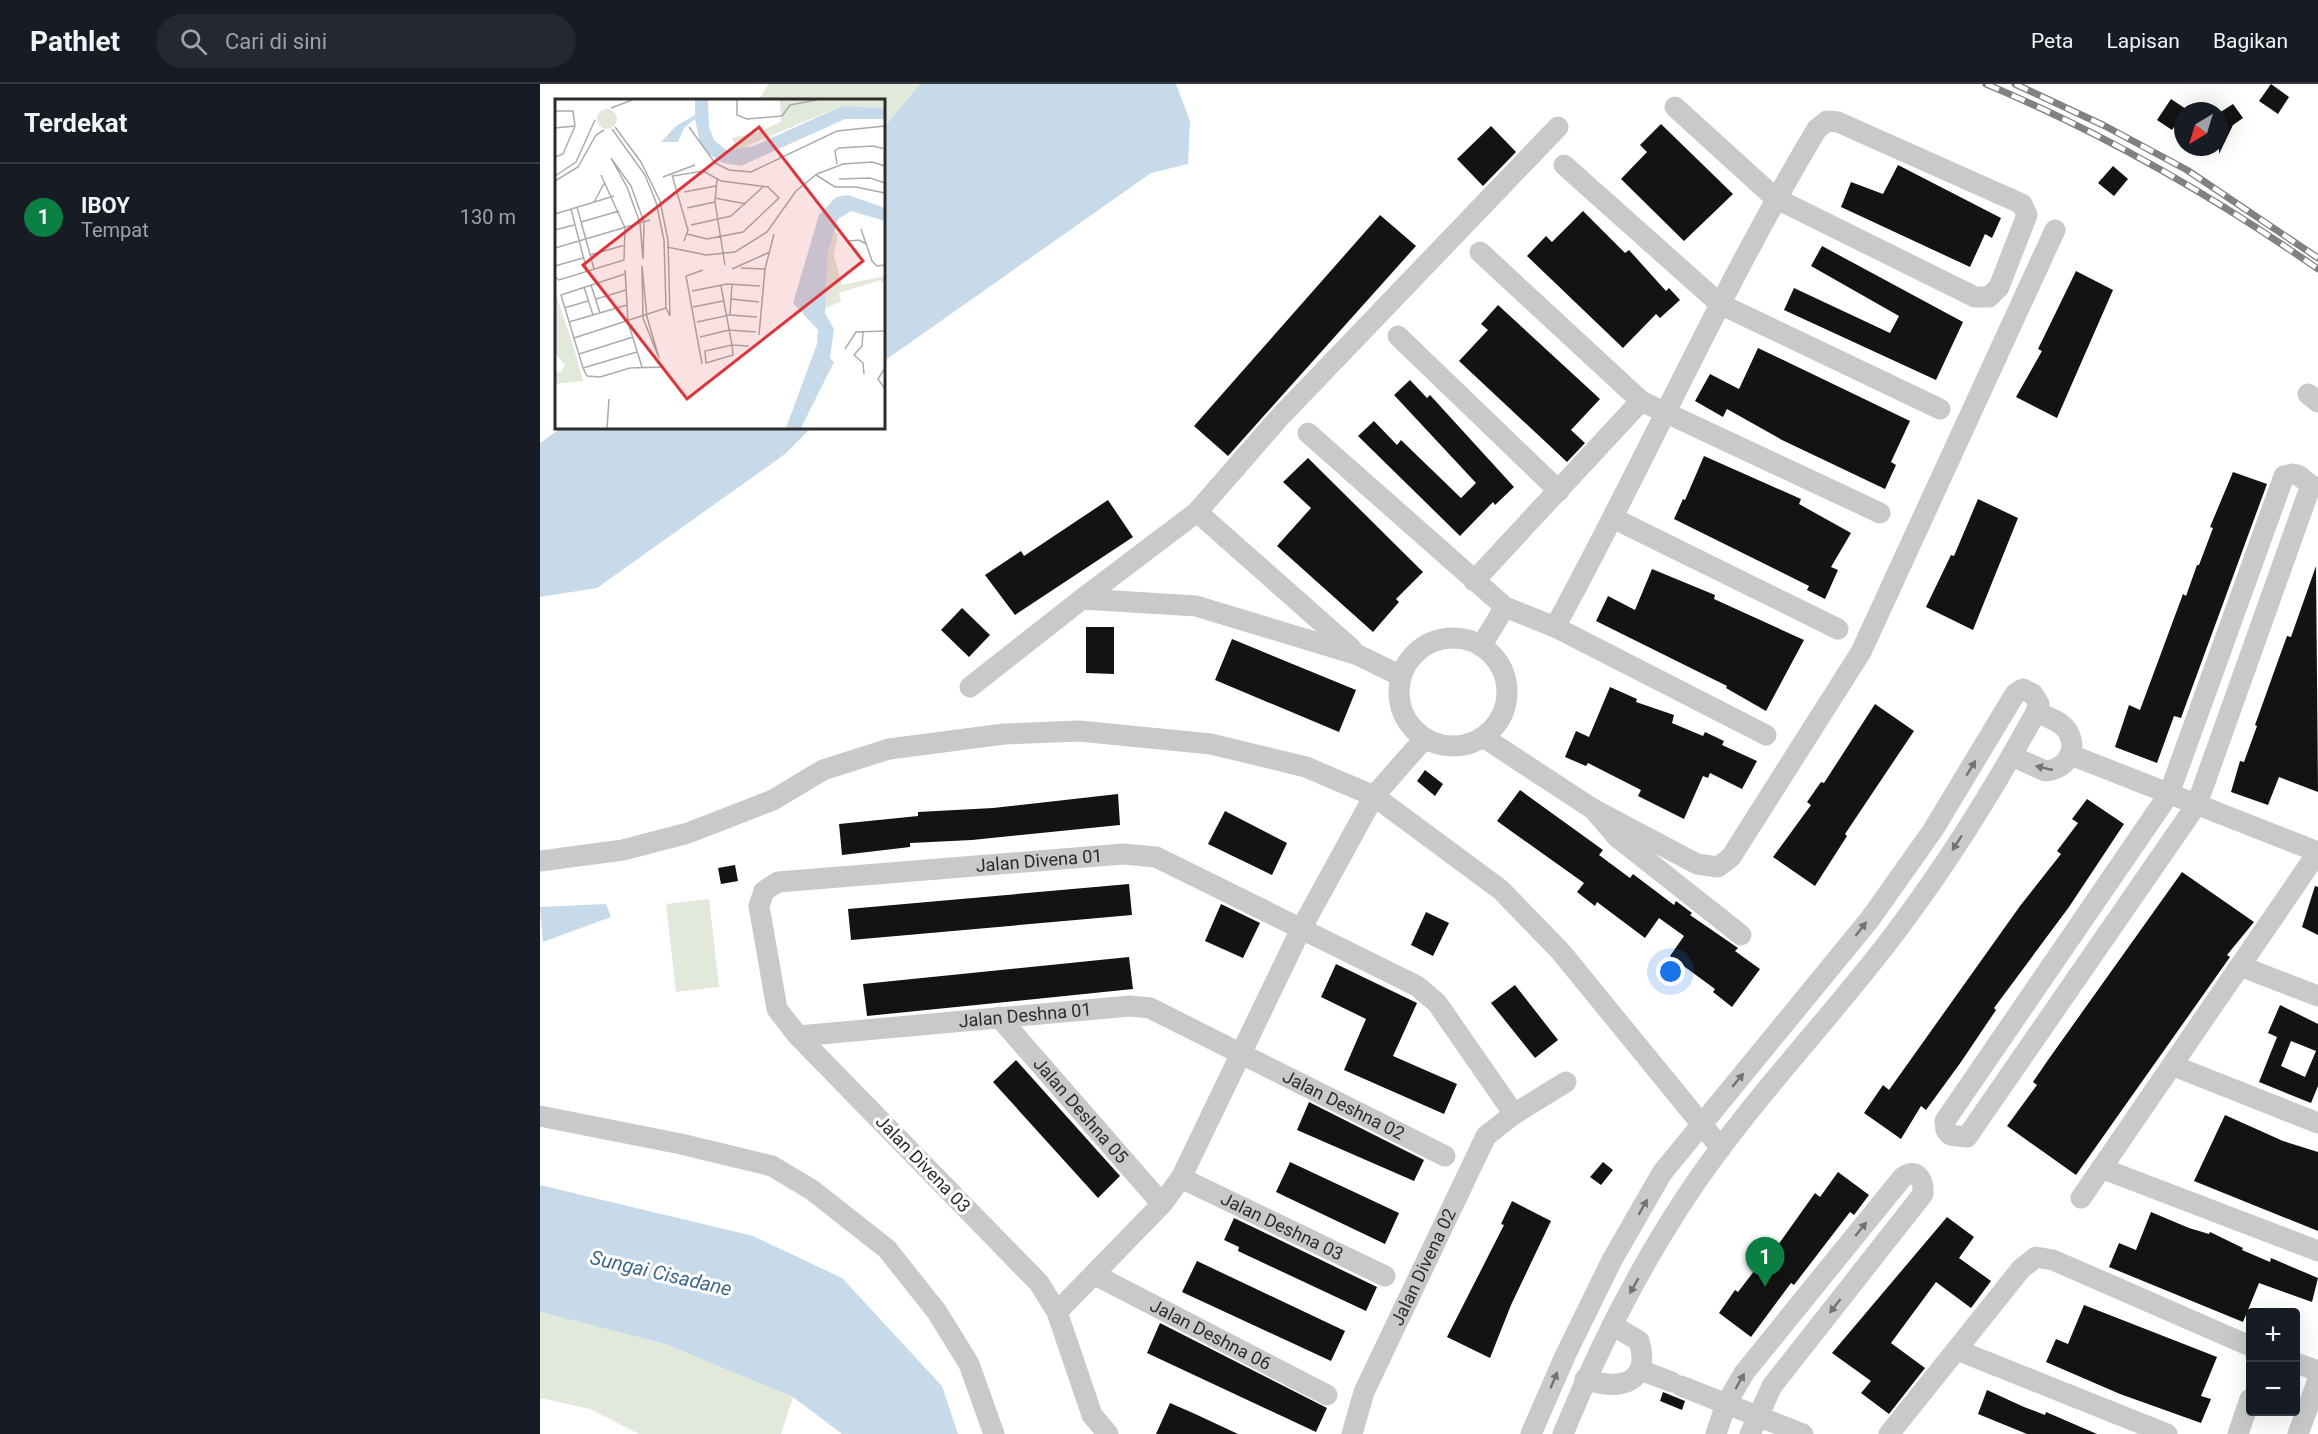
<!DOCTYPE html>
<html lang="id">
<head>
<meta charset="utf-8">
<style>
	body { margin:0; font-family:Roboto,sans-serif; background:#242831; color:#f1f3f6 }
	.controls { position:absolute; right:18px; bottom:18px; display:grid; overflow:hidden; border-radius:6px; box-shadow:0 6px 24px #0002 }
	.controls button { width:54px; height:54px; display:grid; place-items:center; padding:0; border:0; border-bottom:2px solid #363941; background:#171b24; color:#f1f3f6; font:30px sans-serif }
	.compass { position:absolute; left:1634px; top:18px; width:54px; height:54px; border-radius:50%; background:#171b24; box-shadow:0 6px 24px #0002; rotate:218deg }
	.you { position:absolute; left:1131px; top:888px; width:21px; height:21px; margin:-15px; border:4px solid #fff; border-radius:50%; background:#1a73e8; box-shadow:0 0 0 9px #1a73e833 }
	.badge { display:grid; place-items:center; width:39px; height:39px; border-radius:50%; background:#0b8043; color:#fff; font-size:20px; font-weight:700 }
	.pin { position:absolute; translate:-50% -50px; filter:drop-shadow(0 2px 3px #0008) }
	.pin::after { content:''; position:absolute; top:32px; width:21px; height:18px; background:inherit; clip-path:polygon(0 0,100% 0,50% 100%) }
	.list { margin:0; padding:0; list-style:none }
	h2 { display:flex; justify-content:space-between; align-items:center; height:78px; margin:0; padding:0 24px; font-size:26px }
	h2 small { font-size:20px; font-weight:400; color:#9ea1a6 }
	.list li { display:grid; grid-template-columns:39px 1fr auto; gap:18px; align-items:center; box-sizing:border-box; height:108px; padding:0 24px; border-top:2px solid #363941 }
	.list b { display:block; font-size:22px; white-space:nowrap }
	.list p { margin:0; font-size:20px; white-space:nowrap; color:#9ea1a6 }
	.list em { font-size:20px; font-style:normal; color:#9ea1a6 }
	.icon { flex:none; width:33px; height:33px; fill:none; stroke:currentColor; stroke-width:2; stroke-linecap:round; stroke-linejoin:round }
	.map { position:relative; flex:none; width:1778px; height:1350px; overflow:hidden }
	header { display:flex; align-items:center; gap:36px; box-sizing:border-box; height:84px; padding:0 30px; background:#171b24; border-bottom:2px solid #363941 }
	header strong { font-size:28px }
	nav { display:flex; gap:33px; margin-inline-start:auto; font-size:21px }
	.search { width:420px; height:54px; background:#242831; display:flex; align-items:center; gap:15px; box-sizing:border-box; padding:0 21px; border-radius:33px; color:#9ea1a6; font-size:22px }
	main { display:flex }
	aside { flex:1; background:#171b24 }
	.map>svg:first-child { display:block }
</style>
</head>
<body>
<header>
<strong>Pathlet</strong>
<div class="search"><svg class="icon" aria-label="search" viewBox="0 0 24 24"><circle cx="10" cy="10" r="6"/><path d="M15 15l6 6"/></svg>Cari di sini</div>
<nav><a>Peta</a><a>Lapisan</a><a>Bagikan</a></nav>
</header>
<main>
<aside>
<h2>Terdekat<small></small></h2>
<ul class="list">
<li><span class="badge">1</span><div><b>IBOY</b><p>Tempat</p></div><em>130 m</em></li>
</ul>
</aside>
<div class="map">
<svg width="1778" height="1350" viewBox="0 0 1778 1350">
	<rect width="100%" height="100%" fill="#fff"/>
	<g fill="#e2e9da">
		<path d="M228,0H380L344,43V16H219Z"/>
		<path d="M169,815L179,903L136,908L126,820Z"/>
		<path d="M0,1228L125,1260L253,1313L241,1350H99L50,1325L0,1314Z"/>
	</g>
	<g fill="#c7dae9">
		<path d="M380,0H636L650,37L648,80L611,89L344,277V43Z"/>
		<path d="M21,344H271L245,370L57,504L0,513V359Z"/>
		<path d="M66,820L71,833L3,858L0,823Z"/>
		<path d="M0,1101L213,1152L302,1194L402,1302L418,1350H302L253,1313L125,1260L0,1228Z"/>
	</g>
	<g fill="#131313" fill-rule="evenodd">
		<path d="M1731,0L1749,13L1738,30L1719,17Z"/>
		<path d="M1631,15L1646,25L1632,46L1617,36Z"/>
		<path d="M1693,20L1703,34L1693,41L1679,70V29Z"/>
		<path d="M1121,40L1193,110L1144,157L1081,95L1107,68L1100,61Z"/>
		<path d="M951,42L976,68L943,102L917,75Z"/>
		<path d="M1358,81L1461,134L1452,154L1445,150L1430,183L1301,123L1311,98L1343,110Z"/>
		<path d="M1573,82L1588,95L1574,112L1558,99Z"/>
		<path d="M1043,127L1085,169L1089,166L1126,207L1129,204L1140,216L1120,234L1116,230L1083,264L987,172L1006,152L1012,158Z"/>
		<path d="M840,131L876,162L688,372L654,342Z"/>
		<path d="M1282,162L1423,238L1396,296L1244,226L1254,204L1350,249L1359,232L1271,182Z"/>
		<path d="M1536,187L1573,206L1517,334L1476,313L1502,267L1498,265Z"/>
		<path d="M958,221L1060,315L1031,346L1045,359L1027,378L919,277L948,246L941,240Z"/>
		<path d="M1218,264L1370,337L1351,378L1356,381L1345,405L1242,356L1187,325L1183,333L1155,317L1170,290L1199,305Z"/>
		<path d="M870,296L887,314L890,311L974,403L955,421L953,418L920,452L818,352L834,337L857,361L861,356L921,414L936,399L854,311Z"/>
		<path d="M1164,372L1261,415L1259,420L1311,449L1291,483L1298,486L1285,515L1267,506L1269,502L1134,435L1143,415L1145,416Z"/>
		<path d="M768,374L883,488L856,515L859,518L833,548L737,462L771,424L743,398Z"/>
		<path d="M1693,388L1727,400L1641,634L1634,632L1617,679L1575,663L1589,621L1600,626L1643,510L1646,512L1657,481H1659L1673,444L1670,443Z"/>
		<path d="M1438,415L1478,434L1433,546L1386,523L1411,471L1414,472Z"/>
		<path d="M568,416L593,453L475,531L445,491L481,467L484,472Z"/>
		<path d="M1776,482L1778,708L1739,693L1728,721L1691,708L1700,677L1704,678L1717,642L1715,641L1739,574L1747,552L1751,553Z"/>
		<path d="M1112,485L1175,511L1174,515L1264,556L1226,627L1186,604L1187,602L1056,537L1068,512L1095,526Z"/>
		<path d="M422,524L450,551L429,573L401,546Z"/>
		<path d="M546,543H574V590L546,589Z"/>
		<path d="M692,555L816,606L799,648L675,596Z"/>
		<path d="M1070,603L1097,615L1096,618L1134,631L1132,639L1163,652L1165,648L1184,657L1182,661L1217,677L1202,705L1170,689L1168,694L1163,692L1144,735L1098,712L1101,706L1048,679L1046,682L1025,673L1036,647L1049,653Z"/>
		<path d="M1335,620L1374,647L1305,750L1307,752L1275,802L1233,773L1271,721L1267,718L1281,698L1284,699Z"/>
		<path d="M885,686L903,700L895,712L877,697Z"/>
		<path d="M980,706L1063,766L1059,771L1090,794L1093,790L1134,821L1136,817L1152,829L1150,831L1198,864L1195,867L1220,885L1192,923L1173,908L1175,905L1130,872L1144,852L1119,834L1105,854L1057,818L1055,822L1037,808L1044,799L957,737Z"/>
		<path d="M578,710L580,741L432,756L370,759V763L302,771L299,740L378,732V728L453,724Z"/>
		<path d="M1547,715L1584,740L1529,823L1454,924L1456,926L1421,978L1386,1026L1381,1022L1361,1055L1324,1029L1343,1001L1349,1006L1480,822L1521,770L1517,767L1538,739L1532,735Z"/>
		<path d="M685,727L747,759L732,791L668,760Z"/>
		<path d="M195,781L198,797L181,800L178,784Z"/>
		<path d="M1642,788L1714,838L1687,871L1690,873L1536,1091L1467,1042L1497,1001L1493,998L1508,976Z"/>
		<path d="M589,800L592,831L311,856L308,825Z"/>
		<path d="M1775,802L1778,803V851L1762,843Z"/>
		<path d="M681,820L720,839L703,874L665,857Z"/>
		<path d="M886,828L909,839L893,872L871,861Z"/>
		<path d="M589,873L593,905L327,932L323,900Z"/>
		<path d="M796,880L877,919L853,972L917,1000L904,1030L804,986L826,935L781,913Z"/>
		<path d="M975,901L1018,956L995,974L951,919Z"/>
		<path d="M1740,921L1778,940V1002L1771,1019L1719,998L1737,953L1728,949ZM1751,957L1776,967L1765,993L1741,982Z"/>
		<path d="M476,976L580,1092L558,1114L453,998Z"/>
		<path d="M769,1018L884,1076L874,1097L757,1046Z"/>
		<path d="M1685,1031L1743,1057L1778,1068V1147L1654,1097Z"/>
		<path d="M750,1078L859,1129L845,1160L736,1108Z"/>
		<path d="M1063,1078L1073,1086L1061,1101L1050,1093Z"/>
		<path d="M1298,1088L1329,1111L1314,1131L1310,1128L1254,1201L1251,1199L1211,1253L1179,1229L1195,1206L1198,1208L1218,1182L1220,1184L1238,1161L1275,1109L1280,1113Z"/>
		<path d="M972,1117L1011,1137L971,1221L950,1274L907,1253L964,1141L961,1140Z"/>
		<path d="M1611,1128L1649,1144L1669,1150L1670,1148L1703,1164L1702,1166L1730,1178L1731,1174L1778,1194L1772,1218L1719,1199L1703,1238L1569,1183L1579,1159L1596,1166Z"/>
		<path d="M1407,1133L1434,1153L1419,1174L1451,1197L1431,1224L1396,1198L1351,1259L1385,1284L1349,1330L1321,1309L1331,1297L1292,1269Z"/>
		<path d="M694,1134L837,1203L826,1227L698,1167L699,1163L684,1156Z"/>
		<path d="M657,1177L805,1247L791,1277L642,1208Z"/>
		<path d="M1544,1221L1677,1273L1661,1312L1671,1315L1661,1339L1580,1310L1506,1278L1516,1255L1528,1260Z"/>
		<path d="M620,1239L787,1324L776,1348L607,1269Z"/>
		<path d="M1447,1306L1484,1323L1505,1331L1506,1328L1557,1350H1487L1438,1330Z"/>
		<path d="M1123,1308L1145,1317L1142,1326L1120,1317Z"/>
		<path d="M630,1319L653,1329L698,1350H616Z"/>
	</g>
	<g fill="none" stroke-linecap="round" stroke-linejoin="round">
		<g stroke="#c9c9c9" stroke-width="21">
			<path d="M1024,81L1180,220L1400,325"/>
			<path d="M940,168L1101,317"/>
			<path d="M858,252L1019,407"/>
			<path d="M1768,310L1778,318"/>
			<path d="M768,349L965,523L1015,543L1226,651"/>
			<path d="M1752,390L1758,391L1771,401L1657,720L1427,1053L1410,1051L1406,1046L1405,1037L1629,710L1744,392Z"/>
			<path d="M657,428L812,565"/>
			<path d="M1075,435L1298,545"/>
			<path d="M934,497L1101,317L1340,429"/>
			<path d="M542,515L656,522L818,571L861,592"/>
			<path d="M1015,543C1105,379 1180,206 1277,45L1287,37L1298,38L1482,120L1487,131L1459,203L1449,213H1435L1235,114L1135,23"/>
			<circle cx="913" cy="608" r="54"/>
			<path d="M941,562L965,523"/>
			<path d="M430,603L542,515L657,428L738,335L1018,43"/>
			<path d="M943,653L1053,725L1077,753L1201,851"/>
			<path d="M1531,671L1778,768"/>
			<path d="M1472,672L1505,687C1525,686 1539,667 1528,648C1522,637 1507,633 1496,628"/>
			<path d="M1053,725L1157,780L1178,783L1191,773L1321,568L1515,146"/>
			<path d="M0,777L83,766L148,749L233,716L283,686L349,665L464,650L539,647L671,660L766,683L834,712L961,806L1021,868L1181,1064"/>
			<path d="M1700,882L1778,912"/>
			<path id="s1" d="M459,933L622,1120"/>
			<path id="s2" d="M258,952L590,922L610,924L905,1072"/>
			<path d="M1634,982L1778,1039"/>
			<path d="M0,1032L141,1060L232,1082L272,1106L347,1165L397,1228L429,1280L454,1350"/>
			<path d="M1561,1084L1778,1167"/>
			<path id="s3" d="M641,1094L845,1192"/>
			<path d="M1541,1114L1778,768"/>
			<path id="s4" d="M555,1191L787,1311"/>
			<path d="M517,1228L622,1120L641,1094L761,845L834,712L885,654"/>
			<path d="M1417,1266L1627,1350"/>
			<path d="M1756,1279L1778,1287"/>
			<path d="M1100,1286L1132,1298"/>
			<path d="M1045,1295C1079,1307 1112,1300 1099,1257L1072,1241"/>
			<path d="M1141,1302L1263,1350"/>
			<path id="s5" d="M568,1350L552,1331L517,1228L499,1199L258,952L237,925L219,822L224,807L238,798L583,770L616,773L877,902L897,919L974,1030"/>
			<path id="s6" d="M812,1350L824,1308L946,1052L974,1030L1026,998"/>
			<path d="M991,1350L1025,1272L1072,1176L1122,1089L1330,835L1393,746L1475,610L1483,605L1493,610L1499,620L1496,628C1453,707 1404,785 1349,857C1283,943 1206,1022 1146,1113C1097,1187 1057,1267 1023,1350"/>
			<path d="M1176,1350L1186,1320L1204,1289L1362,1094C1377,1082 1384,1097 1383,1110L1232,1302L1210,1350"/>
			<path d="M1349,1350L1481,1185L1496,1173L1513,1176L1710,1262"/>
			<path d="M1698,1350L1710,1315"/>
			<path d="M1758,1350L1778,1296"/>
		</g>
		<defs>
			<g id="rail">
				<path d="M1446,0C1565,50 1672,111 1778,185"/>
				<path d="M1475,0L1565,42L1647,86L1778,174"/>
			</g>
		</defs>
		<use href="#rail" stroke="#818181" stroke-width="7"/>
		<use href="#rail" stroke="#fff" stroke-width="4.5" stroke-dasharray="14" stroke-linecap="butt"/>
	</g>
	<defs><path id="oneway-solid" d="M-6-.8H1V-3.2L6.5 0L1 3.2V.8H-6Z" transform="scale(1.5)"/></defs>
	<g fill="#737373">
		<use href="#oneway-solid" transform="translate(1431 684) rotate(-59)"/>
		<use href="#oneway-solid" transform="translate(1504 684) rotate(-167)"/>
		<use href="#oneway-solid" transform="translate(1417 759) rotate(123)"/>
		<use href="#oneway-solid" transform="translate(1321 845) rotate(-52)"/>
		<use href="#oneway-solid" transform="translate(1198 996) rotate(-50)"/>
		<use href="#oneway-solid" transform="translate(1103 1123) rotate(-60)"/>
		<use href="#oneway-solid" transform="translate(1321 1145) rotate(-51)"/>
		<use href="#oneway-solid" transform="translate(1094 1202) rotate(120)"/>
		<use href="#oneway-solid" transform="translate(1295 1222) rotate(128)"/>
		<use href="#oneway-solid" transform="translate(1014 1296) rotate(-67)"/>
		<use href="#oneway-solid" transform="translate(1200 1297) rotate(-60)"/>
	</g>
	<g text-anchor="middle" stroke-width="6" stroke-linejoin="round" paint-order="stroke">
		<g font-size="18" fill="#2c2c2c" stroke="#fff">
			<text dy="6" stroke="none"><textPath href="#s5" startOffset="946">Jalan Divena 01</textPath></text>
			<text dy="6" stroke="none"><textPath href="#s2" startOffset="228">Jalan Deshna 01</textPath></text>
			<text dy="6" stroke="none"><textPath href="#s2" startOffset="570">Jalan Deshna 02</textPath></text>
			<text dy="6" stroke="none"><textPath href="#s1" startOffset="124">Jalan Deshna 05</textPath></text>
			<text transform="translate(383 1080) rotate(46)" y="6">Jalan Divena 03</text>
			<text dy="6" stroke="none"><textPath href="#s3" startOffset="112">Jalan Deshna 03</textPath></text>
			<text dy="6" stroke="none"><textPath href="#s6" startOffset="182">Jalan Divena 02</textPath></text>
			<text dy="6" stroke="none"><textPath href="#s4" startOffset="130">Jalan Deshna 06</textPath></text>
		</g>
		<g font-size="20" font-style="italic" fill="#3f6989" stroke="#fff">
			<text transform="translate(121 1189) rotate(13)" y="7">Sungai Cisadane</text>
		</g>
	</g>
	<g transform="translate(15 15)">
		<rect width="330" height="330" fill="#fff"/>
		<path d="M225,1H330V9L287,7L182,51L177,39L201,34L226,23ZM42 20a10 10 0 1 1 20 0a10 10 0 1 1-20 0ZM279,133L283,135L279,157L287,186L330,177V185L325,181L284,194L286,202L270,210L273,153ZM0,192L20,253L28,282L0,285V272L6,273L10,266L0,254Z" fill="#e2e9da"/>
		<path d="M140,1H153L154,28L159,41L171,51L199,47L287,7L330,9V20H290L186,67L168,64L154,55L145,44L140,20L129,29L123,43H106L121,27L140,16ZM293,96L330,109V122L296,112L283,120L273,153L270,214L279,230L275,259L279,263L246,329H231L262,245L263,231L238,204L264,116L281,98Z" fill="#c7dae9"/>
		<path fill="none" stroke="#ababab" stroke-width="1.5" d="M182,1V16L192,20L227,17L235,6L261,1M56,9L77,1M0,12H18L20,27L8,55L0,58M134,28L160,64L174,71L196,73L282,32L330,27M0,29L20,27M57,30L90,76L101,103L109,141L111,209L115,217L113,141L105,102L86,63L60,28M56,59L76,87L89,123L88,160L85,124L72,88ZM282,65L280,52L284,49L318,47L330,50M117,76L133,131L129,142M261,76L280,88H301L330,94M0,77L21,63L40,21M118,77L148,72L166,82L213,88L224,99L188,133L152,140L132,135M108,78L140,66M162,80L160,103L170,166M284,80L315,79L330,84M0,82L23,68L41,36L49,31M129,93L161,87M160,99L191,105M39,103L50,83M22,108L39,170M132,109L160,103M16,110L32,172M0,115L59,97M26,123L64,112M136,126L176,117L209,87M306,130L317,162L322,167L330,166M0,131L19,126M294,142L304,141L311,145M112,148L151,156L180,153L212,133L241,92L262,75L288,65L317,63L330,67M0,149L95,121M35,156L70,146M0,167L28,159M87,167L92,218L104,259L88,219ZM186,169L210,170M177,170L215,153M70,171L73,223L87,268M70,175L6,196L28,269L32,277L45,278L75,269L109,268M0,178L4,181L69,161L70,129L46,76M36,186L45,214M166,187L177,246L178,256L151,264L150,252L177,246L194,247M29,188L38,216M137,192L172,185L205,187M41,200L71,191M176,200L204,203M138,208L168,202M9,209L33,202M175,216L202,218M14,223L72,206M142,223L175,216L177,185M308,233L307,247L299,256L308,264L309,275M204,236L210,170L219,135M145,238L174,231L201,233M19,239L111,209M290,250L301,233L330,232M24,255L78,238M147,265L131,177L148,171M28,269L82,253M330,269L323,280L330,290M52,329L54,300"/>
		<path fill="#db363c" fill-opacity="0.15" stroke="#db363c" stroke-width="3" d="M204,28L308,162L132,300L28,166Z"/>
		<rect width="330" height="330" fill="none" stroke="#2c2c2c" stroke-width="3"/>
	</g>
</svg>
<div class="controls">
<button>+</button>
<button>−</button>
</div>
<svg class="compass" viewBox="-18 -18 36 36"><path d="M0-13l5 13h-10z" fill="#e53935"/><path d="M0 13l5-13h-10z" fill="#9ea1a6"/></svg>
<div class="you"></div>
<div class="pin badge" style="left:1225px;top:1203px">1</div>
</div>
</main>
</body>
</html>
